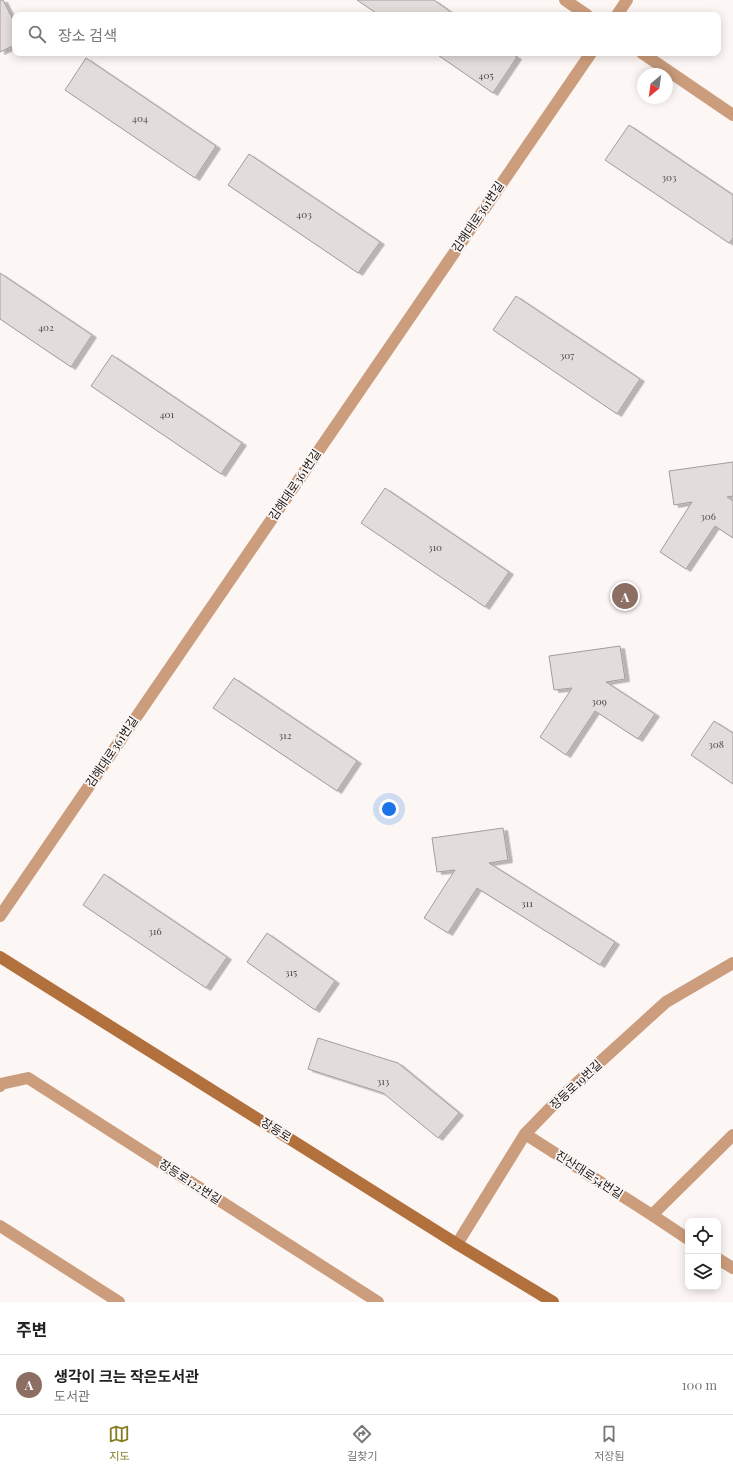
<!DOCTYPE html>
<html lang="ko">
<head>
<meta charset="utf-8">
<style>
	body { margin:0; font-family:"Playfair Display","Noto Sans KR",serif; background:#f6f6f6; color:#222 }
	.controls { position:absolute; right:12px; bottom:12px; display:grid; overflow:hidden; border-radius:8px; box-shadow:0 2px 10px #0003 }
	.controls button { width:36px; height:36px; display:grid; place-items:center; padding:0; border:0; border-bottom:1px solid #e0e0e0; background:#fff; color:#222; font:20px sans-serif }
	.compass { position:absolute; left:637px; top:68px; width:36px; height:36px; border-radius:50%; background:#fff; box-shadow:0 2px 10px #0003; rotate:209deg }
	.you { position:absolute; left:389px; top:809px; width:14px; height:14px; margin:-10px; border:3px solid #fff; border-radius:50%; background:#1a73e8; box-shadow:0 0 0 6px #1a73e833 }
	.badge { display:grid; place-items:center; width:26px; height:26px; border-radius:50%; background:#877b20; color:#fff; font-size:13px; font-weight:700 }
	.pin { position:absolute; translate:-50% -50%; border:2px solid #fff; box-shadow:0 1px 4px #0006 }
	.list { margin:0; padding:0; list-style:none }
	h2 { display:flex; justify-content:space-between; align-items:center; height:52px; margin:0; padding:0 16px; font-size:17px }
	h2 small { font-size:13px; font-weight:400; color:#767676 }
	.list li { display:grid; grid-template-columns:26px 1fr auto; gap:12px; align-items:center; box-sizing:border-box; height:60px; padding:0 16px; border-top:1px solid #e0e0e0 }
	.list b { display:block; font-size:15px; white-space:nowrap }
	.list p { margin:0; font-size:13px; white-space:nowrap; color:#767676 }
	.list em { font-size:13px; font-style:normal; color:#767676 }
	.icon { flex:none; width:22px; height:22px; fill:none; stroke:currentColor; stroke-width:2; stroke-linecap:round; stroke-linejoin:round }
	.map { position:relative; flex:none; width:733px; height:1302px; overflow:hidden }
	.search { position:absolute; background:#fff; box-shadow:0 2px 10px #0003; left:12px; right:12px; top:12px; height:44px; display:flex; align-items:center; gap:10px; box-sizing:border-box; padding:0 14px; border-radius:8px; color:#767676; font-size:15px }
	.sheet { height:112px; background:#fff }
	nav { display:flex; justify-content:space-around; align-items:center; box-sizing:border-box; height:56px; border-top:1px solid #e0e0e0; background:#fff; font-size:11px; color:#767676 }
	nav a { display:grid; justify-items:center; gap:2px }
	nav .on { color:#877b20 }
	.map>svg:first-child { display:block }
</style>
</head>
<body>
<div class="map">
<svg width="733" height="1302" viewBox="0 0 733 1302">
	<defs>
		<filter id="shadow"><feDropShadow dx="4.5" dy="2.5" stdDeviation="0" flood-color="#0004"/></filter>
	</defs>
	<rect width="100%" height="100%" fill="#fcf6f4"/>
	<g fill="#e2dcda" stroke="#a39d9c" filter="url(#shadow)">
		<path d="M0,0H3L15,24V45L0,52Z"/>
		<path d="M357,0H434L455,15H379Z"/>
		<path d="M435,53H511L517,57L493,93Z"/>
		<path d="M86,58L216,146L195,178L65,90Z"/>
		<path d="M629,125L733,195V238L729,243L605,160Z"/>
		<path d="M249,154L380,242L358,273L228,185Z"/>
		<path d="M0,273L92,335L71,367L0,319Z"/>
		<path d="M516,296L640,379L617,414L493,330Z"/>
		<path d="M112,355L242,443L221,474L91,386Z"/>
		<path d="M733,462V496L727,497L733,501V538L715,526L686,569L660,552L692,502L674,505L669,471Z"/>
		<path d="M385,488L509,572L485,607L361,523Z"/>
		<path d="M620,646L625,679L606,682L655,714L638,739L595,711L566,755L540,737L572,688L554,690L549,656Z"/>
		<path d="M234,678L357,761L337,791L213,708Z"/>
		<path d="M714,721L733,733V784L691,755Z"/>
		<path d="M503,828L508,860L489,863L615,942L600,965L477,888L448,933L424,918L455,870L437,872L432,838Z"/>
		<path d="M104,874L227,957L206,988L83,905Z"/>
		<path d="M267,933L335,981L315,1010L247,962Z"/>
		<path d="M318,1038L398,1063L459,1113L438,1138L383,1093L308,1069Z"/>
	</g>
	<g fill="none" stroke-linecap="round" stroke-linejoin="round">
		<path stroke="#cb9d7c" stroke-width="12" d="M0,1226L119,1302"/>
		<g stroke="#cb9d7c" stroke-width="12">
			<path d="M617,15L627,0"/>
			<path d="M0,916L591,53"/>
			<path d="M0,1086L1,1084L28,1078L378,1302"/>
			<path d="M525,1134L652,1215"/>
			<path d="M688,1239L652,1215L733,1135"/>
			<path d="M718,1259L733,1268"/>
		</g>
		<g stroke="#cb9d7c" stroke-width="12">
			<path d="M565,0L587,15"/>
			<path d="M642,53L733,115"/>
			<path d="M457,1244L525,1134L557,1101L666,1002L733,963"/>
		</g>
		<path stroke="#b2703c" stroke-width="12" d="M0,957L457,1244L553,1302"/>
	</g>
	<g text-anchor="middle" stroke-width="3.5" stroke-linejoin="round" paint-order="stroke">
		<g font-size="10" fill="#4c4948">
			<text x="486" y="79">405</text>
			<text x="140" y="122">404</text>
			<text x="669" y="181">303</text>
			<text x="304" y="218">403</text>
			<text x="46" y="331">402</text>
			<text x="567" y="359">307</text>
			<text x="167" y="418">401</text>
			<text x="708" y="520">306</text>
			<text x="435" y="551">310</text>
			<text x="599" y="705">309</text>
			<text x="285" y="739">312</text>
			<text x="716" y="748">308</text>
			<text x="527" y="907">311</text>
			<text x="155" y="935">316</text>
			<text x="291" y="976">315</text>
			<text x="383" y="1085">313</text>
		</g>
		<g font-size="12" fill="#1a1817" stroke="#fcf6f4">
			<text transform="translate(478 217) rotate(-56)" y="4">김해대로361번길</text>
			<text transform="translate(295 485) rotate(-56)" y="4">김해대로361번길</text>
			<text transform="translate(112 752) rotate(-56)" y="4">김해대로361번길</text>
			<text transform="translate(576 1085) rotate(-43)" y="4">장등로19번길</text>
			<text transform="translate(276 1130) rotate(32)" y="4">장등로</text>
			<text transform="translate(589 1175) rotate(33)" y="4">진산대로54번길</text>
			<text transform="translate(190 1182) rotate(33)" y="4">장등로122번길</text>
		</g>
	</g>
</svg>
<div class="controls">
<button><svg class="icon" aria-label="locate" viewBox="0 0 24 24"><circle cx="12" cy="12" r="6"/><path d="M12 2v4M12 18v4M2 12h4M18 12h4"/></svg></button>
<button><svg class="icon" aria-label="layers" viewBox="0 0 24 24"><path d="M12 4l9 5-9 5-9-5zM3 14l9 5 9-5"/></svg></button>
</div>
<svg class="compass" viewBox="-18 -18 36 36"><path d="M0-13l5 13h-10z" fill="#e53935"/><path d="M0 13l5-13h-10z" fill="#767676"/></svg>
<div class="you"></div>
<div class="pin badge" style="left:625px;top:596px;background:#8d6e63">A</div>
<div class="search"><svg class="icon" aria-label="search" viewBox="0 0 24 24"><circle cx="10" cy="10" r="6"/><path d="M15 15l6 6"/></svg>장소 검색</div>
</div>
<section class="sheet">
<h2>주변<small></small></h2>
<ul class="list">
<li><span class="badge" style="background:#8d6e63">A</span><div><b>생각이 크는 작은도서관</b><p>도서관</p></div><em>100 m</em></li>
</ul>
</section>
<nav>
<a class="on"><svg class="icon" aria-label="map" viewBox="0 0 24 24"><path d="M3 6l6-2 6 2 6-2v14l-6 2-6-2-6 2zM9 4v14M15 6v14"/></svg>지도</a>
<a><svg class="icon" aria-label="directions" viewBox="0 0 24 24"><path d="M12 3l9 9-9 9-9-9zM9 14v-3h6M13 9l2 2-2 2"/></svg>길찾기</a>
<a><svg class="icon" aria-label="saved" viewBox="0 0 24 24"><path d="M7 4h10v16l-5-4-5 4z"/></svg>저장됨</a>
</nav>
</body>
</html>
